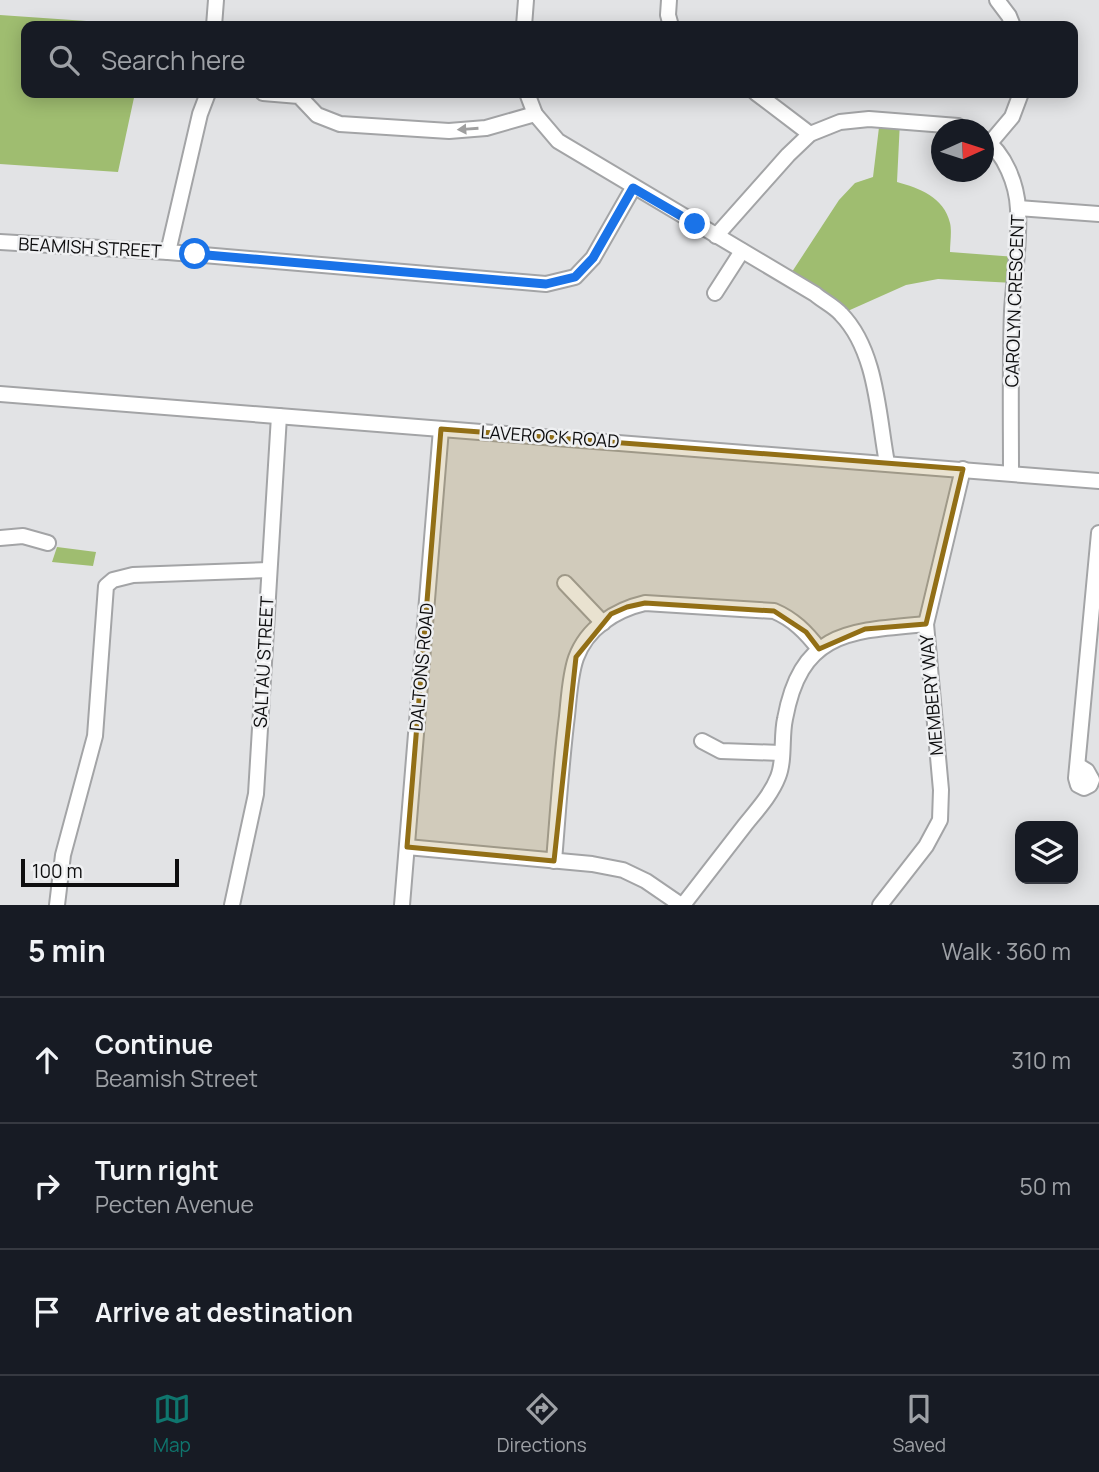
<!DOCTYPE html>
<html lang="en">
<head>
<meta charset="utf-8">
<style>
	body { margin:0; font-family:Manrope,sans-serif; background:#20242c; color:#f1f3f6 }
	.controls { position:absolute; right:21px; bottom:21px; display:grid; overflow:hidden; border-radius:14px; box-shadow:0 4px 18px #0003 }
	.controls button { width:63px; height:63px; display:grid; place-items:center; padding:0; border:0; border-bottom:2px solid #363941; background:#171b24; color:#f1f3f6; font:35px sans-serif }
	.compass { position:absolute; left:931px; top:119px; width:63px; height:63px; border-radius:50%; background:#171b24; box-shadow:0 4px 18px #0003; rotate:87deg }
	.scale { position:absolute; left:21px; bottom:18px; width:158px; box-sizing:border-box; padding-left:7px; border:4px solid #0e0e0f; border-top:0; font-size:19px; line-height:24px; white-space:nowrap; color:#0e0e0f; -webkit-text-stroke:5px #eff0f2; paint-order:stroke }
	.stop { position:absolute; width:21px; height:21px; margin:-16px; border:5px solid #1a73e8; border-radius:50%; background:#fff }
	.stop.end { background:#1a73e8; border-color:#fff; box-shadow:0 2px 7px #0008 }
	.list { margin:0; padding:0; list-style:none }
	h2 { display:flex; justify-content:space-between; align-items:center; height:91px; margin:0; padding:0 28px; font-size:30px }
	h2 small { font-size:23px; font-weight:400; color:#9ea1a6 }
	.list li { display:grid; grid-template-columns:46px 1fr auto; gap:21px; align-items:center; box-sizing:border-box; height:126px; padding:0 28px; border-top:2px solid #363941 }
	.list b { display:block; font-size:26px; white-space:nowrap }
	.list p { margin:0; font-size:23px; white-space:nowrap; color:#9ea1a6 }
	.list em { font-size:23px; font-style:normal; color:#9ea1a6 }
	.icon { flex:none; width:38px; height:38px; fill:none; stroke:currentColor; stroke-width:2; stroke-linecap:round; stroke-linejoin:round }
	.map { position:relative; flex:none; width:1099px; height:905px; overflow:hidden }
	.search { position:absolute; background:#171b24; box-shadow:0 4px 18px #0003; left:21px; right:21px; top:21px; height:77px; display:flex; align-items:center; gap:18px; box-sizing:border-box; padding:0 24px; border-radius:14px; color:#9ea1a6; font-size:26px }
	.sheet { height:469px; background:#171b24 }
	nav { display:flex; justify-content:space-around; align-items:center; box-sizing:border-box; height:98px; border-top:2px solid #363941; background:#171b24; font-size:19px; color:#9ea1a6 }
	nav a { display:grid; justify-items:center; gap:4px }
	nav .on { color:#0f766e }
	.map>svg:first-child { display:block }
</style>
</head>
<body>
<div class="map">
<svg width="1099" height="905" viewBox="0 0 1099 905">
	<rect width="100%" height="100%" fill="#e2e3e5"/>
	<g fill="#9fbd70">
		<path d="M0,15L144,25L26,26V93H135L118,172L0,164Z"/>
		<path d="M880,119L900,121L897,182C919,188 944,197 950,223C952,231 950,243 950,252L1016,257L1014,283L938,279L906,285L841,314L788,278L839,200L855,183L873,177Z"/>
		<path d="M57,547L96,552L93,566L52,562Z"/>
	</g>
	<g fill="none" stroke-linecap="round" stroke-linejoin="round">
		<defs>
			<g id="minor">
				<path d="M669,0L668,15L671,26"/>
				<path d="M997,0L1009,16L1013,26"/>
				<path d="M214,26L216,0"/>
				<path d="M524,26L526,0"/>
				<path d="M263,93L299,96L317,115L340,124L449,131L486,128L535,114"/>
				<path d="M527,93L535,114L558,141L815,294C823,301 834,306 841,314C877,351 878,415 887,463"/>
				<path d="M756,93L810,134"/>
				<path d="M984,139C1005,153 1017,185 1018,209C1020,243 1014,278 1012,311C1010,365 1011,419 1011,473"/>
				<path d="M990,143L1012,117L1021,93"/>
				<path d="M1018,208L1099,214"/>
				<path d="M716,236L788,155L810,134L840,122L869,119L958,126L965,130"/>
				<path d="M0,242L168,252L546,284L575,277L593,258L633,188"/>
				<path d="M168,252L200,114L208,93"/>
				<path d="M715,293L742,251"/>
				<path d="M0,394L1099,481"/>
				<path d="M0,538L23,536L48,543"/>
				<path d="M565,583L603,623"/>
				<path d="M702,741L721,751L781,753"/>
				<path d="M1079,766L1087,771L1092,780L1090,785L1084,788L1078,785L1076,778L1099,533"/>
				<path d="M407,847L592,864L623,870L646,881L681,905"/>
				<path d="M554,861C558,813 561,764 567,716C569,697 570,675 576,658C587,628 615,610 645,603L774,611C793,619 806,632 819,649"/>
				<path d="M57,905L63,855L95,736L106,586L113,580L133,575L269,570"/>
				<path d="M232,905L256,794L279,416"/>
				<path d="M402,905L441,429"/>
				<path d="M683,905C704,878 724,852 745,825C757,810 771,795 778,777C785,760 781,737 785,719C801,631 849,631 926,624"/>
				<path d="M880,905L926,846L940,820L941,790L926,624L963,469"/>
			</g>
		</defs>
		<use href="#minor" stroke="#a3a4a6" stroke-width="18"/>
		<use href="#minor" stroke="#fff" stroke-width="14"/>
	</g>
	<defs><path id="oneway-solid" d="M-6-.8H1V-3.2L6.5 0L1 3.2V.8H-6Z" transform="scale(1.75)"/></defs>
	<use fill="#9f9f9f" href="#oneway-solid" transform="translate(468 129) rotate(176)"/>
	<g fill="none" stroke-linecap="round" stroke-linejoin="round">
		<path stroke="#1a73e8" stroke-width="9" d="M195,254L546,284L575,277L593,258L633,188L695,224"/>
	</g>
	<path fill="#926f16" fill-opacity="0.2" stroke="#926f16" stroke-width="5" stroke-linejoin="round" d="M441,429L963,469L926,624L865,629L819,649L806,632L774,611L645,603L627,607L611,614L576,657L554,861L407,847Z"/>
	<g text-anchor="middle" stroke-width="5" stroke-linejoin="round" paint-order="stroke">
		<g font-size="18" fill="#0e0e0f" stroke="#eff0f2">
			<text transform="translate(90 248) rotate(3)" y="6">BEAMISH STREET</text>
			<text transform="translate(1015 301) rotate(-88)" y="6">CAROLYN CRESCENT</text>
			<text transform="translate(550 437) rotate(4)" y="6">LAVEROCK ROAD</text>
			<text transform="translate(264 662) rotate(-87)" y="6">SALTAU STREET</text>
			<text transform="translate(422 667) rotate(-85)" y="6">DALTONS ROAD</text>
			<text transform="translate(932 695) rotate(-95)" y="6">MEMBERY WAY</text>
		</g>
	</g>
</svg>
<div class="controls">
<button><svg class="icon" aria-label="layers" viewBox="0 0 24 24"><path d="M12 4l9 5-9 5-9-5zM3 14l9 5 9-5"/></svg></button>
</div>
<svg class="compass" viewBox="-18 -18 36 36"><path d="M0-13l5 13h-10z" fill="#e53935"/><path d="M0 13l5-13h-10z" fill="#9ea1a6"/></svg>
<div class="scale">100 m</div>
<div class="stop" style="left:195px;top:254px"></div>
<div class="stop end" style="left:695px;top:224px"></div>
<div class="search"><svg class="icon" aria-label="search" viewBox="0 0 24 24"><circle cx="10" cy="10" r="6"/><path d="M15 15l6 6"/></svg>Search here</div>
</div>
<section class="sheet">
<h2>5 min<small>Walk · 360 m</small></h2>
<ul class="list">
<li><svg class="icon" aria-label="ahead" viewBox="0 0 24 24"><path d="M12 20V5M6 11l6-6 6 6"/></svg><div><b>Continue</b><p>Beamish Street</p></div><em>310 m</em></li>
<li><svg class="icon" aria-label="right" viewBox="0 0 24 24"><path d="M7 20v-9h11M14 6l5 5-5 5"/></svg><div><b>Turn right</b><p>Pecten Avenue</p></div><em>50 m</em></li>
<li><svg class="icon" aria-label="arrive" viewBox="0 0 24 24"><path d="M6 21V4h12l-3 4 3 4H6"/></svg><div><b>Arrive at destination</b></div></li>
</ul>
</section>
<nav>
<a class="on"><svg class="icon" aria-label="map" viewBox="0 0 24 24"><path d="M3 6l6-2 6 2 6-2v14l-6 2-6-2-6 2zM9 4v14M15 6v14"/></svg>Map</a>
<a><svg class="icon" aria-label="directions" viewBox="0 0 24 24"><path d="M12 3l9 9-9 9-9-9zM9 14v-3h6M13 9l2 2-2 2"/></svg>Directions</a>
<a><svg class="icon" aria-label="saved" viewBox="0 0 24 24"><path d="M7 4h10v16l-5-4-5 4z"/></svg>Saved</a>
</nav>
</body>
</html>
